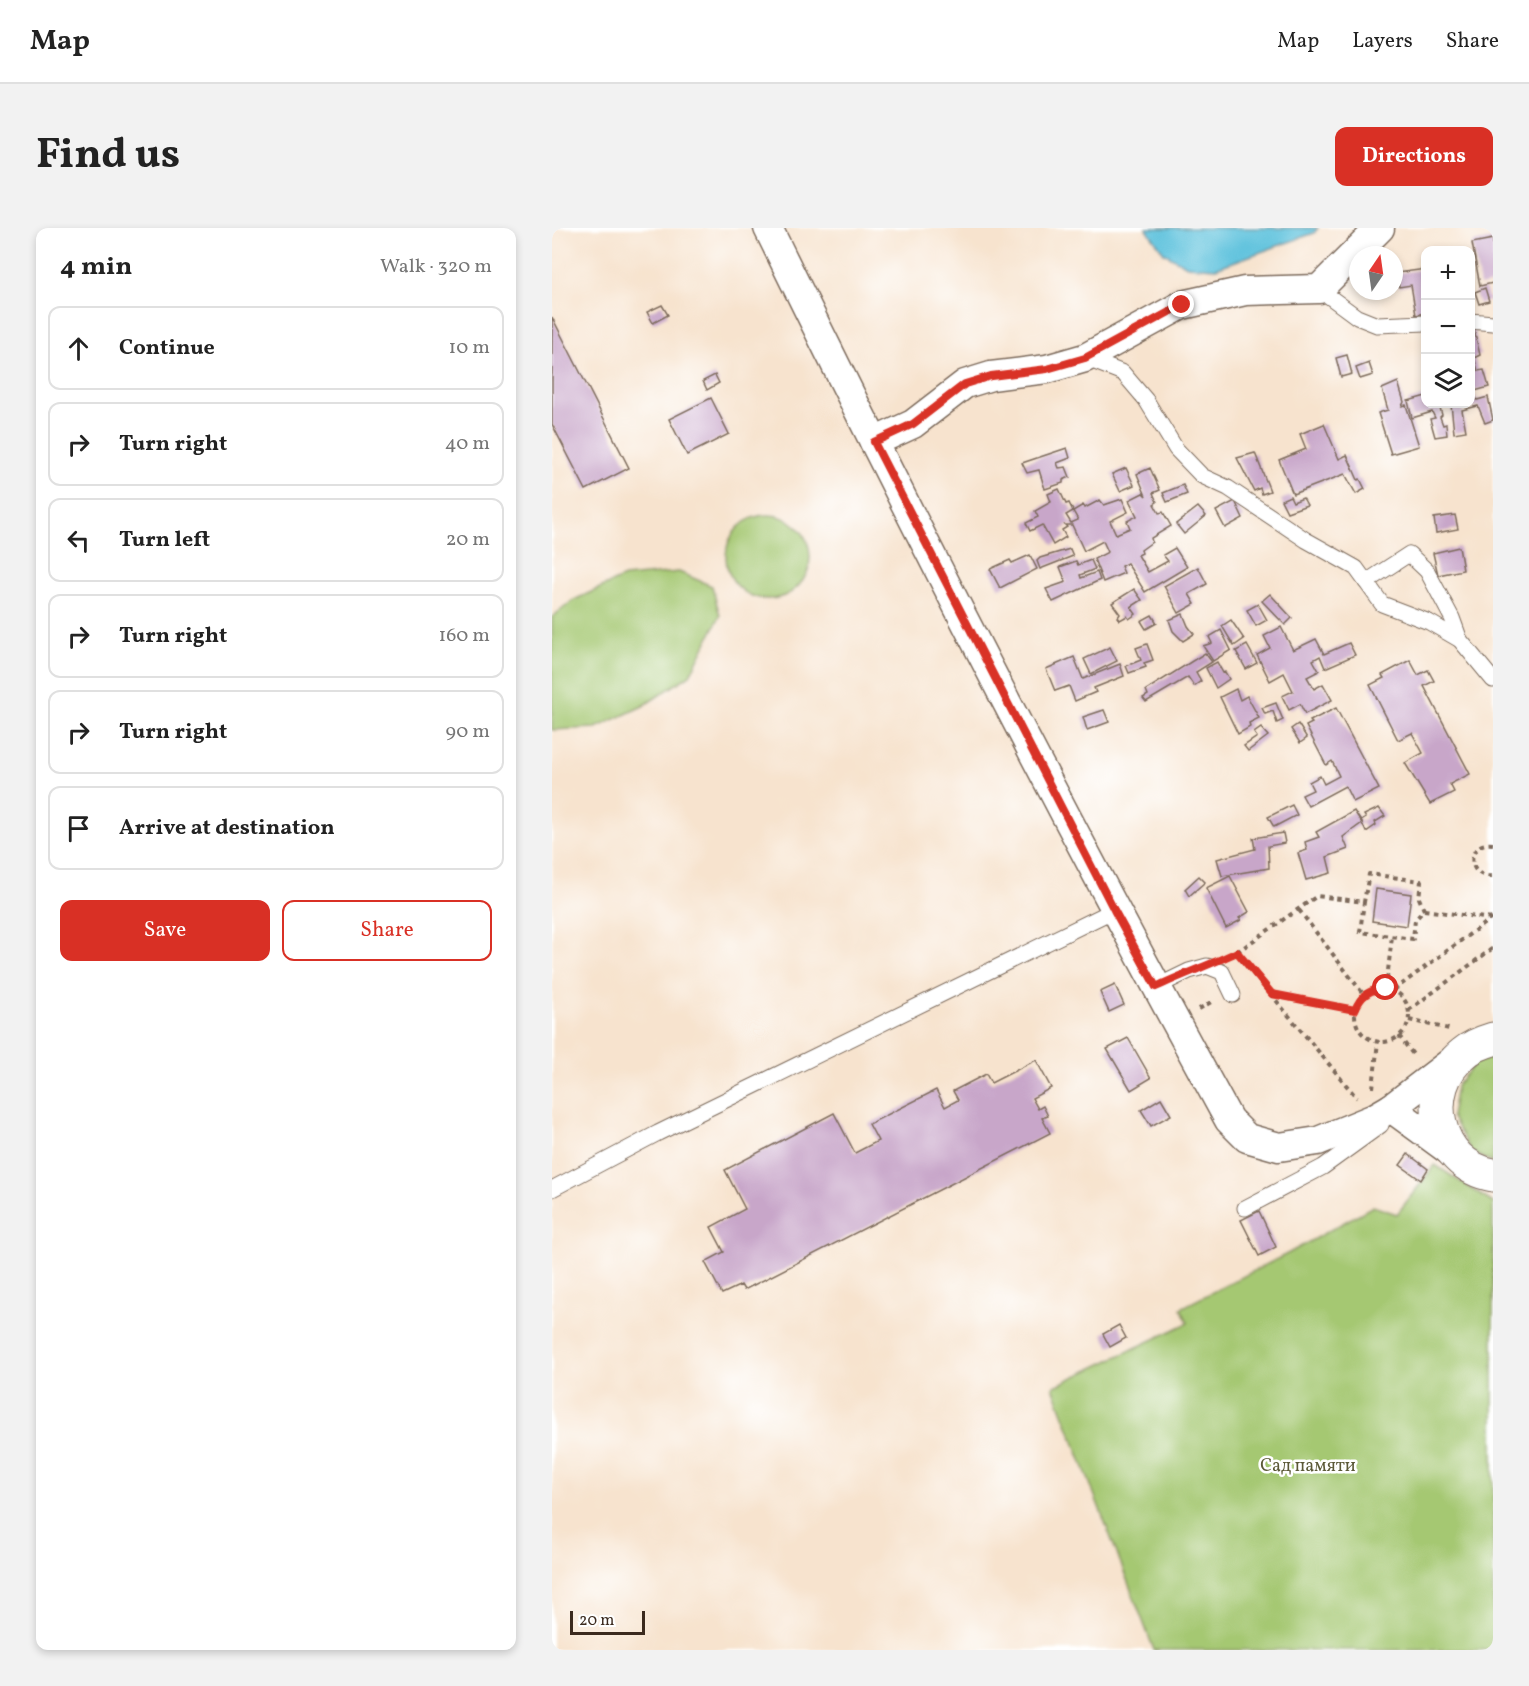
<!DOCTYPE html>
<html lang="en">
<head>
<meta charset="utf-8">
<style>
	body { margin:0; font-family:Vollkorn,serif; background:#f2f2f2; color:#222 }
	.controls { position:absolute; right:18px; top:18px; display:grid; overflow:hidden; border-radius:12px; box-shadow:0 3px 9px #0003 }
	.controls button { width:54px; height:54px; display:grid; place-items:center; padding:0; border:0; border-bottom:2px solid #e0e0e0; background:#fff; color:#222; font:30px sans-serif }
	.compass { position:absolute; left:797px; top:18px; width:54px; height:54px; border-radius:50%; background:#fff; box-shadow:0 3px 9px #0003; rotate:13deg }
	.scale { position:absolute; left:18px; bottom:15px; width:75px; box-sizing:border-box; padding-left:6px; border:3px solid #3b2a1e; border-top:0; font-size:16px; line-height:21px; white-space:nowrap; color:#3b2a1e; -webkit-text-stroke:4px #fff; paint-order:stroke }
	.stop { position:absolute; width:18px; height:18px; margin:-14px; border:4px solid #d93025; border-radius:50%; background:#fff }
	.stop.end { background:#d93025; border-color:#fff; box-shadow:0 2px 6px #0008 }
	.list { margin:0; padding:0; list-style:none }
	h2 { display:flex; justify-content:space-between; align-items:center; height:78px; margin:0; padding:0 24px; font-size:26px }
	h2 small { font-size:20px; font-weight:400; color:#767676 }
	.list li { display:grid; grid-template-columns:39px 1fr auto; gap:18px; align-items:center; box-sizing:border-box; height:84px; margin:0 12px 12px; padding:0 12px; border:2px solid #e0e0e0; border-radius:12px }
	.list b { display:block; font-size:22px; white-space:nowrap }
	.list em { font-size:20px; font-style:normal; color:#767676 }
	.actions { display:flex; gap:12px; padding:18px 24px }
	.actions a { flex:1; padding:14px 0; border:2px solid #d93025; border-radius:12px; text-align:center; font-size:21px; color:#d93025 }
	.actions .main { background:#d93025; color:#fff }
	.icon { flex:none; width:33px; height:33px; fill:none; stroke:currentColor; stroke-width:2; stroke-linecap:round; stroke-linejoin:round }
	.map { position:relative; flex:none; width:941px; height:1422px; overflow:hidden; border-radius:12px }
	header { display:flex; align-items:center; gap:36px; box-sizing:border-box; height:84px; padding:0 30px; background:#fff; border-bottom:2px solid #e0e0e0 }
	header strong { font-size:28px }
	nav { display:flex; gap:33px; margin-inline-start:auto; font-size:21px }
	.intro { display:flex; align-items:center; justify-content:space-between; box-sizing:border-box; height:144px; padding:0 36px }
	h1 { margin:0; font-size:42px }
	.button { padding:15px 27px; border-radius:12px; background:#d93025; color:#fff; font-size:21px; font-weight:700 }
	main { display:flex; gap:36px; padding:0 36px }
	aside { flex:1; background:#fff; border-radius:12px; box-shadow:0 3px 9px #0003 }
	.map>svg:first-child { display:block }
</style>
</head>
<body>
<header>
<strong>Map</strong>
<nav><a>Map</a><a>Layers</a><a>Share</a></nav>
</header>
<div class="intro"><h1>Find us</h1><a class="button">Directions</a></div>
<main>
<aside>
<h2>4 min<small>Walk · 320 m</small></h2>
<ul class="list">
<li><svg class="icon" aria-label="ahead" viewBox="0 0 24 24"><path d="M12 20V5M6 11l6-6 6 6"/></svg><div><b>Continue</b></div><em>10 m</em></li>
<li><svg class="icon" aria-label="right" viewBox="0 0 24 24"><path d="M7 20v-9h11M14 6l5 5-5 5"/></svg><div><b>Turn right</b></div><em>40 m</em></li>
<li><svg class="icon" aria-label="left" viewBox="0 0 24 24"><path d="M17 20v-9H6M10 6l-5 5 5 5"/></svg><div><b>Turn left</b></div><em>20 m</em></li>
<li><svg class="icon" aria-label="right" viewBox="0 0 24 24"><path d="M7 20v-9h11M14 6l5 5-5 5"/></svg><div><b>Turn right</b></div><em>160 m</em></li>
<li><svg class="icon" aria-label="right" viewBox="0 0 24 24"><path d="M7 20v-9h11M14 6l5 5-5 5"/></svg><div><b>Turn right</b></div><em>90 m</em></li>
<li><svg class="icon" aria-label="arrive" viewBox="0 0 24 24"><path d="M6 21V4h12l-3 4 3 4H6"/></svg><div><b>Arrive at destination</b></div></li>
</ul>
<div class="actions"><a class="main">Save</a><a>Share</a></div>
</aside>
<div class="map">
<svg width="941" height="1422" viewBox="0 0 941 1422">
	<rect width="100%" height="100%" fill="#fff"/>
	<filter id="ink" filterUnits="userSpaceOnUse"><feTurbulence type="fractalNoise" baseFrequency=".0167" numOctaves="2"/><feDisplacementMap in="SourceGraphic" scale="12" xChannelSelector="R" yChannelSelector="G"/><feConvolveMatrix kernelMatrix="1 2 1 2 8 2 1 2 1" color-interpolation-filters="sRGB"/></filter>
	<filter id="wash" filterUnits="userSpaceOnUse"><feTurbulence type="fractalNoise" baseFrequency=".008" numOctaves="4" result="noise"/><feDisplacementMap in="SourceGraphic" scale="24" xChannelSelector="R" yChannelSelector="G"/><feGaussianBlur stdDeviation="1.35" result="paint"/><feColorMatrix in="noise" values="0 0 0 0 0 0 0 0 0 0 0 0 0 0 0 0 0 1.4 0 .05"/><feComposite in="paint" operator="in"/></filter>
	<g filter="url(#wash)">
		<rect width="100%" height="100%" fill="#f7e3ce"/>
		<g fill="#a5c872" stroke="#707948" stroke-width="1.5">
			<circle cx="216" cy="329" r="42"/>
			<path d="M127,344L160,358L168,388L138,447L91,478L44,500L0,502V389L22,372L72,349Z"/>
			<path d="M941,827V935L919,924L899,888L904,858L924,834Z"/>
			<path d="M883,937L941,975V1422H602L501,1159L636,1095L629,1080L737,1025L821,978L845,986Z"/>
		</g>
		<path fill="#5fc2dd" stroke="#4d767e" stroke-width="1.5" d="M594,0H766L762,5L664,40L635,38L612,25Z"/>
		<g id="blocks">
			<g fill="#c8a6c9">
				<path d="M941,11V55L928,58L920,15Z"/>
				<path d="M874,41V85L864,87L859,57L847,59L845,45Z"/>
				<path d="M933,60L937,73L927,76L923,64Z"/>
				<path d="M110,77L116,87L101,95L95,84Z"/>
				<path d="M0,89L77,240L34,262L0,196Z"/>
				<path d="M918,101H922L928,127L922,130L926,143L932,142L937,159L923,163L918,157Z"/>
				<path d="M795,127L800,146L789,149L784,130Z"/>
				<path d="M817,135L821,147L808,151L804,140Z"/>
				<path d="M163,147L167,155L155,162L151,153Z"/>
				<path d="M846,154L852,174L850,178L854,177L867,218L839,226L826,185L836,182L830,161Z"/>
				<path d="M918,166H922L925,172L936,169L941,192L933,195L926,178L910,182L914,203L902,205L899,176H918Z"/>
				<path d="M874,168V176H887L890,187L888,189L891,197L894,196L895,207L883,209L878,191L883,190L880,184L860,190L856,173Z"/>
				<path d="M159,170L177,206L135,227L117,191Z"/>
				<path d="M772,196L787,231L795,227L806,252L808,251L813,261L804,266L793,246L741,266L727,232L754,221L748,206Z"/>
				<path d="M515,220L518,230L505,235L507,240L514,239L518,249L511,252V255L493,261L487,242L475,245L470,235Z"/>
				<path d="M703,225L718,263L710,266L708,260L702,263L685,230Z"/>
				<path d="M574,240L582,257L568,263L560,246Z"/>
				<path d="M598,240L608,262L601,265L605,274L602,276L607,285L611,284L619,298L599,310L600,314L589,322L590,325L586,327L596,344L616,333L611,327L623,320L635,339L593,364L575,335L569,338L572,345L551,354L542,331L556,324L551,313L532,323L520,297H513L515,299L510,302L514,309L501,317L490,297L478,303L474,295L486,289L483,283L499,274L496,266L507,261L514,276L517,275L521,283L514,287L519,295L526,292L521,283L531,277L533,280L548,272L552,277L570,271L576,284L558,293L564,306L578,300L575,293L585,288L577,272L591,265L594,268L585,246Z"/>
				<path d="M631,257L635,266L615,274L611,265Z"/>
				<path d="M738,268L741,274L751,270L755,277L735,284L729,272Z"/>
				<path d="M683,273L691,290L673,300L664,283Z"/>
				<path d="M646,279L654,288L632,306L624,296Z"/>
				<path d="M903,287L906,301L884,305L882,290Z"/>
				<path d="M907,319L911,342L886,347L881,325Z"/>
				<path d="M518,321L521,328L488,341L485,333L488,330Z"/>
				<path d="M478,327L485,341L448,360L438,341L458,332L460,335Z"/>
				<path d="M539,332L543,341L528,347L529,350L545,344L548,352L501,374L494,361L514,354L508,339L524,333L526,337Z"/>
				<path d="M646,339L655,356L637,366L643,376L627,385L612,358Z"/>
				<path d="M582,361L590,372L579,379L584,386L577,391L575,388L568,392L566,389L568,386L560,375Z"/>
				<path d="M718,366L740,390L733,397L710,373Z"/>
				<path d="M706,376L715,392L704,398L695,382Z"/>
				<path d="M631,386L636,398L642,406L631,413L621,403L617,392Z"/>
				<path d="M600,387L605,395L594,401L589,393Z"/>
				<path d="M679,392L692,411L682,418L670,398Z"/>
				<path d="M729,399L741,422L764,411L772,426L797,415L803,427L773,440L768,428L761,432L767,443L755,449L762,461L771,456L780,472L753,486L748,476L737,482L730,468L741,463L732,445L718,453L705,427L718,420L712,408Z"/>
				<path d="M669,402L679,422L661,433L651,418L660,415L657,409Z"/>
				<path d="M595,416L601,432L592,435L594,439L577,445L574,438L589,432L584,420Z"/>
				<path d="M695,417L705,435L694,441L684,423Z"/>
				<path d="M558,419L565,433L539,446L532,431Z"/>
				<path d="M653,425L660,434L644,444L649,453L642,458L636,449L594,474L591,470L596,467L594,462Z"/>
				<path d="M522,429L531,451L568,436L572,448L542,460L544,464L523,473L517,458L503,463L494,441Z"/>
				<path d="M858,432L866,447L876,442L882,453L872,458L918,546L898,556L902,564L878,576L853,535L871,525L860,505L846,512L818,457L832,450L830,447Z"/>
				<path d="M665,434L671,445L673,444L677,451L664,460L654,440Z"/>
				<path d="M684,461L688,472L695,468L707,490L697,495L698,499L686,506L668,469Z"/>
				<path d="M724,475L731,492L725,495L721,483L713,486L710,480Z"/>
				<path d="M784,480L827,561L801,574L793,558L756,578L750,567L761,562L757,554L768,548L772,556L787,548L780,533L774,537L754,498L760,495L758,493Z"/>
				<path d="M552,482L557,494L535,502L531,489Z"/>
				<path d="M746,496L755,510L748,515L739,501Z"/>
				<path d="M709,500L716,508L696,523L692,518L705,509L702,505Z"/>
				<path d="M740,577L745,587L722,599L716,589Z"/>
				<path d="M827,580L833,588L823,594L824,597L814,604L809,593L814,590L812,587Z"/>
				<path d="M802,583L810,595L791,609L796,621L775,629L779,645L754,652L746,625L755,622L753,614L767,609L764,604Z"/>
				<path d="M731,605L733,615L716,618L717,640L670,648L665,631L703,621L701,610Z"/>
				<path d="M647,648L653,654L637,668L633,661Z"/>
				<path d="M678,648L697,684L687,690L689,692L674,700L654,660Z"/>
				<path d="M824,661L859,666L855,698L820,693Z"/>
				<path d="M563,757L572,777L557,784L548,764Z"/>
				<path d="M576,810L599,850L579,862L555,821Z"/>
				<path d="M484,832L499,860L480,870L486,881L491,878L496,888L490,890L498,905L192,1062L189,1057L170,1066L153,1034L172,1024L159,999L193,981L173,942L282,885L303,925L326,913L317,896L384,862L393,879L406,872L401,863L434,846L439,855Z"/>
				<path d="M609,870L619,887L599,898L589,882Z"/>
				<path d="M856,926L876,941L869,952L848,937Z"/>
				<path d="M707,983L724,1019L707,1028L689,992Z"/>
				<path d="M567,1097L574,1110L558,1119L551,1106Z"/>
			</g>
		</g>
	</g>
	<g filter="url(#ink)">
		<use href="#blocks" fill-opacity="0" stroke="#7d6b5c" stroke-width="1.5"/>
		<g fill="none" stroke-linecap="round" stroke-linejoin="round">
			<defs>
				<g id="service">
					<path d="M767,61L805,89L825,97L874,95"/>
					<path d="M918,93L941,95"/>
					<path d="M533,130L571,145L594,172L624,221L650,248L676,260L754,312L804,340L830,376L877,394L908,412L941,452"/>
					<path d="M814,354L857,326L875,343L900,390L908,412"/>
					<path d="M604,759L637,743L655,738L670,744L681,767"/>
					<path d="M0,961L106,905L562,682"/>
					<path d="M693,980L771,939L829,897"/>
				</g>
				<g id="minor">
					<path d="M216,0C363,300 516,598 677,892L695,910L727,919L766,913L820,891L839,880L903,831"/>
					<path d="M322,214L361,196L413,156L439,148L495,141L533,130L630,77L693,63L767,61L828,0"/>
					<path d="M839,880L906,929"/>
				</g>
				<path id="secondary" d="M941,811C931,814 920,818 912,825C867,861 883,937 941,947"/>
			</defs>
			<use href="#service" stroke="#7d6b5c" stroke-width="17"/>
			<use href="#minor" stroke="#7d6b5c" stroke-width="31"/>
			<use href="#secondary" stroke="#7d6b5c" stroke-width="35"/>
			<g stroke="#7d6b5c" stroke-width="4" stroke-dasharray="4.5 4.5" stroke-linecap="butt">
				<path d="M941,616C914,612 913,651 941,648"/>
				<path d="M747,682L812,767"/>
				<path d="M872,682L940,691"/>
				<path d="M684,724L805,870"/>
				<path d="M685,724L765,668L812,674L808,704L861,711L863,692L872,682L867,670L869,653L817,646L812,674"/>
				<path d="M834,760L840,708"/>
				<circle cx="830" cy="787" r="27"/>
				<path d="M842,762L941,689"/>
				<path d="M720,767L803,782"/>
				<path d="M647,781L661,773"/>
				<path d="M857,782L941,720"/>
				<path d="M857,792L897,801"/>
				<path d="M847,808L863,829"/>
				<path d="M821,860L826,813"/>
			</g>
			<use href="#service" stroke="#fff" stroke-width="15"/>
			<use href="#minor" stroke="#fff" stroke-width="28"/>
			<use href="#secondary" stroke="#fff" stroke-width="33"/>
		</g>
	</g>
	<g fill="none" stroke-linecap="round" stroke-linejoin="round" filter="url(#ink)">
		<path stroke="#d93025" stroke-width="8" d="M630,77L533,130L495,141L439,148L413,156L361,196L322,214L562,682L604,759C631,746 658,737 685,724L720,766L803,782C809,767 818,761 834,760"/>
	</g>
	<g text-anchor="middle" stroke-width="5" stroke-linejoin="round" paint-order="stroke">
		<g font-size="18" fill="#5b5937" stroke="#fff">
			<text x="756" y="1243">Сад памяти</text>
		</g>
	</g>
</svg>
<div class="controls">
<button>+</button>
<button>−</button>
<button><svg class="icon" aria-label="layers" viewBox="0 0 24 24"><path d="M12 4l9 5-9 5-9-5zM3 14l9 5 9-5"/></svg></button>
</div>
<svg class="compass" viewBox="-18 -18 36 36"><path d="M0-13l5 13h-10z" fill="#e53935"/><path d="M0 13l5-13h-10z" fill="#767676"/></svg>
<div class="scale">20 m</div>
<div class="stop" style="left:834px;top:760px"></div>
<div class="stop end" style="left:630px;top:77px"></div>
</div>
</main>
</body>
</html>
